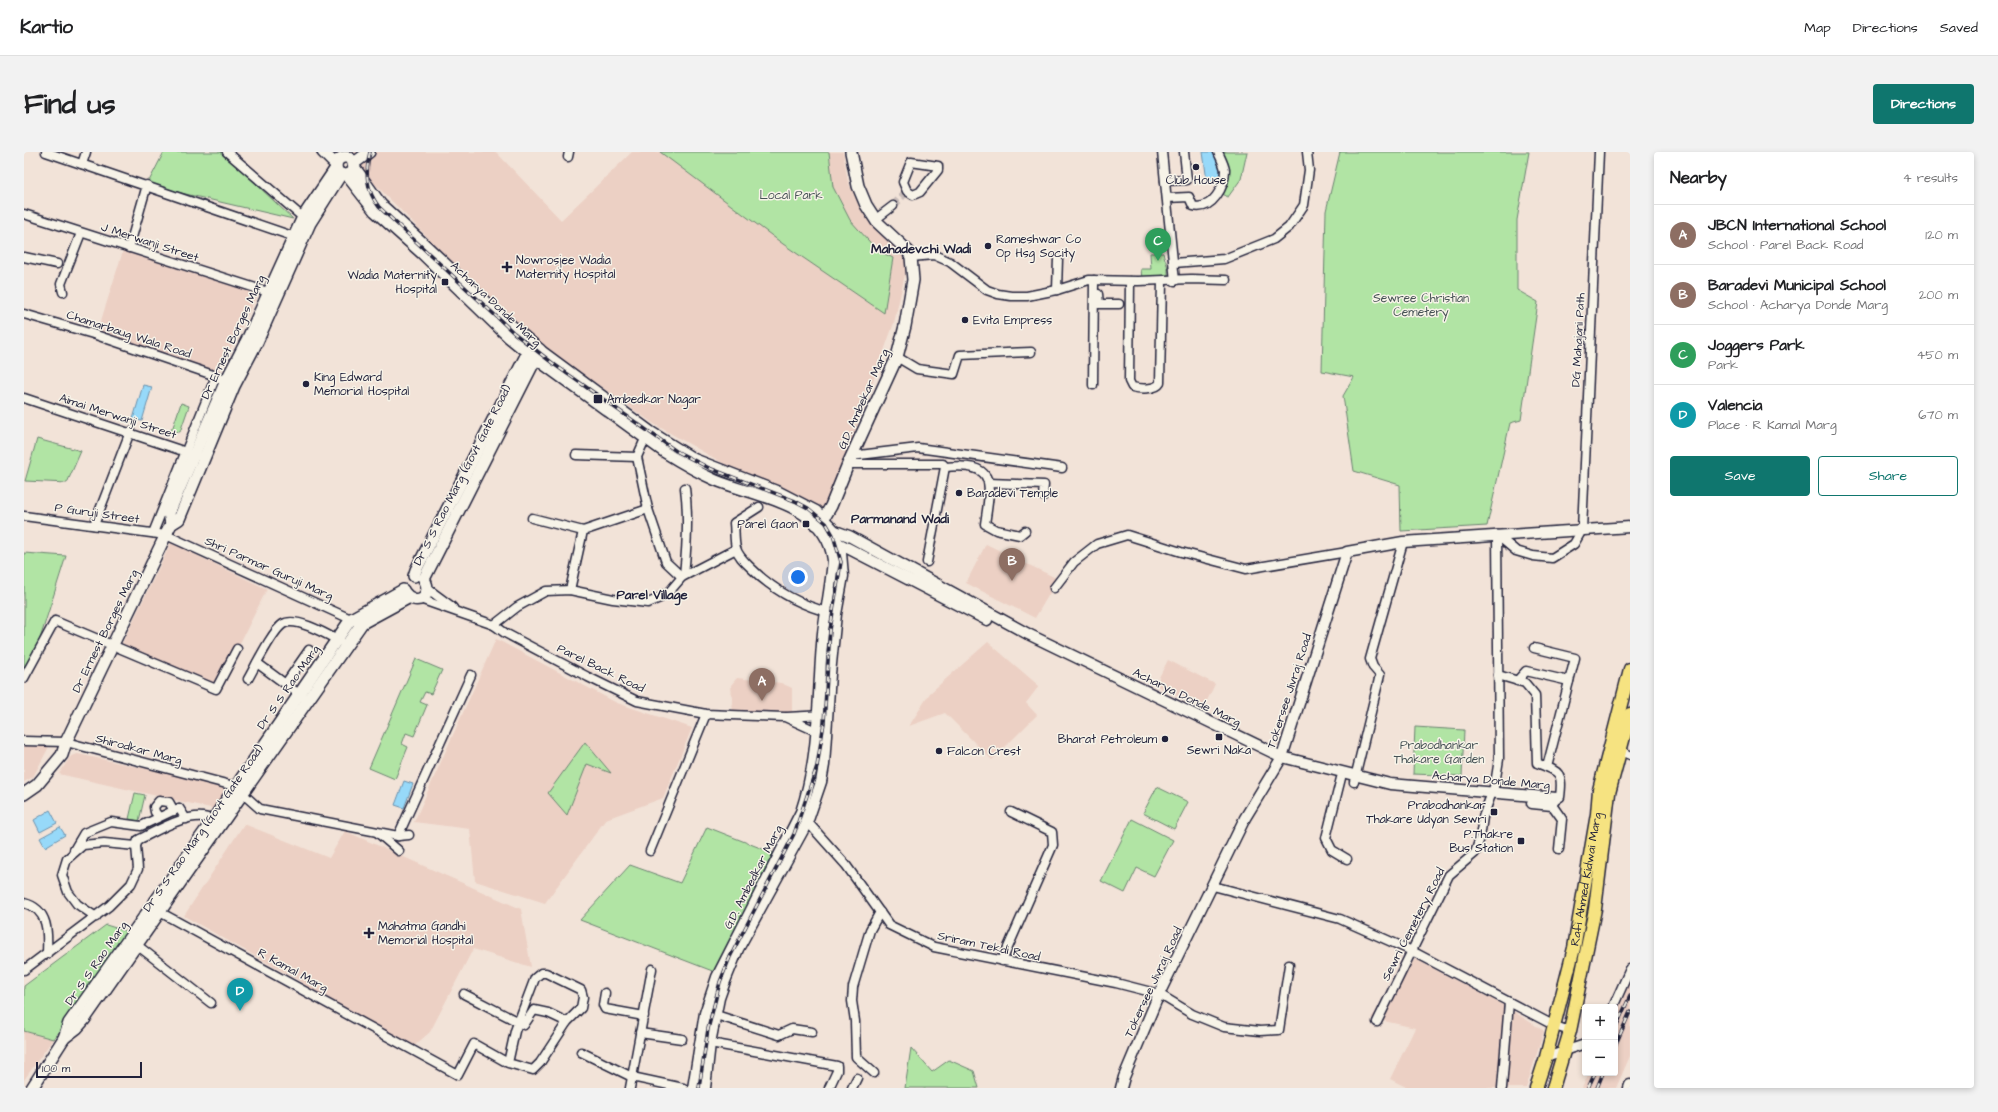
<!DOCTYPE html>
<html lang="en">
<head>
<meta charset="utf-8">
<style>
	body { margin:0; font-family:"Architects Daughter",sans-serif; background:#f2f2f2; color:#202124 }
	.controls { position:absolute; right:12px; bottom:12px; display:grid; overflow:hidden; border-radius:4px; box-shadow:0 2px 6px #0003 }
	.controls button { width:36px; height:36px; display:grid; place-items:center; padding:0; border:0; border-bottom:1px solid #e0e0e0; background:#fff; color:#202124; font:20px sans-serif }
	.scale { position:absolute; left:12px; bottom:10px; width:106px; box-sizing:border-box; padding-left:4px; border:2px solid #22223b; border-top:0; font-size:11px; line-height:14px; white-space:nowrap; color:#22223b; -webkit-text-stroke:3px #f7f3e8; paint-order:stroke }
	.you { position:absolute; left:774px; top:425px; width:14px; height:14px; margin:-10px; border:3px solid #fff; border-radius:50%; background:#1a73e8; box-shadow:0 0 0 6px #1a73e833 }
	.badge { display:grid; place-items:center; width:26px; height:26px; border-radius:50%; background:#0f766e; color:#fff; font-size:13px; font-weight:700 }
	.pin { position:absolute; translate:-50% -33px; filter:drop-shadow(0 1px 2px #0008) }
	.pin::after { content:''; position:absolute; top:21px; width:14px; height:12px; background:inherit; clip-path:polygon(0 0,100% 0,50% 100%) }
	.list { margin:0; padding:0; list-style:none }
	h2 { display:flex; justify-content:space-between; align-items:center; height:52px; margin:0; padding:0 16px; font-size:17px }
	h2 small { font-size:13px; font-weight:400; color:#757577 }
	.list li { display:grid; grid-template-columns:26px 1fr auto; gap:12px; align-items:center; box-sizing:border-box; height:60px; padding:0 16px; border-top:1px solid #e0e0e0 }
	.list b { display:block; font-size:15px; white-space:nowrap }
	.list p { margin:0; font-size:13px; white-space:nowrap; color:#757577 }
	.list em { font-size:13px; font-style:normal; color:#757577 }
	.actions { display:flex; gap:8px; padding:12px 16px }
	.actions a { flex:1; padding:9px 0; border:1px solid #0f766e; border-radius:4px; text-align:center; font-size:14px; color:#0f766e }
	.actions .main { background:#0f766e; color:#fff }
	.map { position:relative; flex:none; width:1606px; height:936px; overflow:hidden; border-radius:4px }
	header { display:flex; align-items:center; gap:24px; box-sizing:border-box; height:56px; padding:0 20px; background:#fff; border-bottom:1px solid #e0e0e0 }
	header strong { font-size:19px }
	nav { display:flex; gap:22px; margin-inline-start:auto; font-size:14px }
	.intro { display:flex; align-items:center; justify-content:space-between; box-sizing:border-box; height:96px; padding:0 24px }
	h1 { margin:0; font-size:28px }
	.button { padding:10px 18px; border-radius:4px; background:#0f766e; color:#fff; font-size:14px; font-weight:700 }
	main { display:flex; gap:24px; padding:0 24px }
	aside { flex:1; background:#fff; border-radius:4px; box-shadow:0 2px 6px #0003 }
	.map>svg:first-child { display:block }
</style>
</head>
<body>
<header>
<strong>Kartio</strong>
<nav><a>Map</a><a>Directions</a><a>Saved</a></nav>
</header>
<div class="intro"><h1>Find us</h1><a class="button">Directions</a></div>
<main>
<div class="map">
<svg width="1606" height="936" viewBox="0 0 1606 936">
	<rect width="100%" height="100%" fill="#f2e3d8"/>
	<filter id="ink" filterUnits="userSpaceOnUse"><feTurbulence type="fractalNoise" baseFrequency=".025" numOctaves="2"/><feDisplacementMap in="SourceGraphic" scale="8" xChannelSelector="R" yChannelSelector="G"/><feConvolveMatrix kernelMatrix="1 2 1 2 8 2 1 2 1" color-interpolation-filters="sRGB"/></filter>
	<g filter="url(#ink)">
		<g fill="#ecd0c4">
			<path d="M319,0H472L537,68L608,0H819L824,30L839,61L861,86L887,96L870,171L799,368L630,272L525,198L479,161Z"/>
			<path d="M99,99L234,142L194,221L74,178Z"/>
			<path d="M147,391L243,437L192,539L94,500Z"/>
			<path d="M962,392L1034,427L1011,466L942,431Z"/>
			<path d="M472,487L593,551L668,576L639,646L582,667L521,751L451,729L446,677L390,670Z"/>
			<path d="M964,490L1015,534L1002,551L1013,563L968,608L921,561L885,574L906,541Z"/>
			<path d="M1144,508L1191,532L1179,557L1131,533Z"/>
			<path d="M713,526L757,531L768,536V567L709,562L707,533Z"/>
			<path d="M27,591L9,625L0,630V593Z"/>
			<path d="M54,602L201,634L203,641L191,657L35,622L47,604Z"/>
			<path d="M220,672L305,706L321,679L497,757L507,815L449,797L406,880L390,894L295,843L274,828L160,764Z"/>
			<path d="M1391,807L1481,854L1520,879L1502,936H1384L1366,927L1391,876L1347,866Z"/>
			<path d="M1606,827V904L1592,936H1558L1565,921H1591V863Z"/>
			<path d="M0,879L29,887L0,928Z"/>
		</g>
		<g fill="#b1e4a4" stroke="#6a8370">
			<path d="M140,0H198L269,67L123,33Z"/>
			<path d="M636,0H805L809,35L826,68L853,98L869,106L860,161L759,92Z"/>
			<path d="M1194,0H1223L1217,27L1204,45L1193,39L1197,28Z"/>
			<path d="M1316,0H1505L1493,68V138L1514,150L1497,268L1486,271L1463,374L1377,379L1376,333L1330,319L1319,244L1330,225L1298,219L1302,59Z"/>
			<path d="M1126,101H1139L1144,116V128L1118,127L1117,117H1127Z"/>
			<path d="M157,251L165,254L156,280L146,279L149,275Z"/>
			<path d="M13,287L57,299L43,331L1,329Z"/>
			<path d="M0,401L42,404L3,528L0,527Z"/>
			<path d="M392,507L418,518L407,542L401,540L396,550L403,553L390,584L382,581L378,592L384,595L371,627L345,616Z"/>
			<path d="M1391,575L1440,578L1438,624L1389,622Z"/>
			<path d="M561,590L587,621L563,612L543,663L524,641Z"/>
			<path d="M1133,635L1164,650L1150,677L1119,661Z"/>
			<path d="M111,641L121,643L115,669L105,667Z"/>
			<path d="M1108,667L1149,688L1130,724L1113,716L1101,741L1077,729Z"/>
			<path d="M683,675L749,701L691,820L556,768L606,713L656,731Z"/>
			<path d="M82,773L108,781L29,887L0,879V834Z"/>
			<path d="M887,896L908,920L925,908L950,919L955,936H881Z"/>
		</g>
		<g fill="#97d9f9" stroke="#6890ad">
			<path d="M1179,0H1194L1197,28L1183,29Z"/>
			<path d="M119,233L128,235L118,269L109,267Z"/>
			<path d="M380,629L389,632L380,656L371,653Z"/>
			<path d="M26,658L33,671L16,680L10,668Z"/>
			<path d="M36,675L41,683L21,695L16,686Z"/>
		</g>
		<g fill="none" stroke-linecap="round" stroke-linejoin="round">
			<path stroke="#c8bcb9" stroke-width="8" stroke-dasharray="8 4" stroke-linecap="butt" d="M869,54L883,39"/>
			<defs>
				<g id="minor">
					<path d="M22,0L274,86"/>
					<path d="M203,0L283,69"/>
					<path d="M1138,0L1151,129"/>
					<path d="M544,5L545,0"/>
					<path d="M887,10L914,14V18L896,40L889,43L883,39L879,30Z"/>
					<path d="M58,12L62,0"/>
					<path d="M1141,29L1163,28L1160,0"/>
					<path d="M1143,46L1165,45L1169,54C1188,59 1201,35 1201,18C1200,12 1196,5 1194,0"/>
					<path d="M0,62L244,140"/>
					<path d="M852,67L869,54"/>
					<path d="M105,96L123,33"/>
					<path d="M0,105L33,112"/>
					<path d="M887,105L910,103L926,110L963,138L974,142L987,144H1003L1033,138L1065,128L1114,129L1167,127L1202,128"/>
					<path d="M1150,111L1200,107L1250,87L1265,75L1280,53L1285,18L1283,0"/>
					<path d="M1106,129L1105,229L1108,235C1116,237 1132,238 1136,231L1138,129"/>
					<path d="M1033,138L1034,106"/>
					<path d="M39,140L37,132L57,81"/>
					<path d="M1074,142L1075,152H1095"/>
					<path d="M0,162L69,182L192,224L205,232"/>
					<path d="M873,205L893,217L930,222L936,203L1007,200"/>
					<path d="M1069,233L1070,128"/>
					<path d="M0,246L174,304"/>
					<path d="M621,287L613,305L624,357L642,410L658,425"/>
					<path d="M552,303L613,305"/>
					<path d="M827,304L894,296L1038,316"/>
					<path d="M824,312H919L921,315L903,410"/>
					<path d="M921,315C973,310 967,331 961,372L972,378L996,383L1001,379"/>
					<path d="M965,331L1020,333L1019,344"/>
					<path d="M735,355L710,371C711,379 710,388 712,396C714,404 721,410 727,416C750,439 775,453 807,461"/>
					<path d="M0,364L142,383L331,469"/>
					<path d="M508,366L559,379"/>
					<path d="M70,373L106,280"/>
					<path d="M129,381L192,224"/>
					<path d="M1473,383L1492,399L1509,404L1528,406L1550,392L1558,378L1575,0"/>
					<path d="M660,423C663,394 665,366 661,336"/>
					<path d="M1030,436L1050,410L1073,392L1103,383L1157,400L1222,417L1323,400"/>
					<path d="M404,437L427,454L429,456"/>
					<path d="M546,438L559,379L624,357"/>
					<path d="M396,447L470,473L481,481L564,525L613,549L682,562L761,565L794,580"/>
					<path d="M470,473L493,455L522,439L546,438L589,447L624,451L636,446L646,439L658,425L712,397"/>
					<path d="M1510,496L1551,506L1523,615"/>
					<path d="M233,511L279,545"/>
					<path d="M1474,523L1501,531L1511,543L1513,611C1536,620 1539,620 1536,645L1533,646L1528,653L1538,667L1535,697"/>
					<path d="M0,526L31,469L192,537L213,497"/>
					<path d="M224,527C231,515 248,479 259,472C272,464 304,483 317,490"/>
					<path d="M1493,529L1502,519L1545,529"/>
					<path d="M262,531L285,498"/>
					<path d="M763,565L799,563"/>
					<path d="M0,589L42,590L210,634L236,657L374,684L385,683"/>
					<path d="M1596,599L1606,603"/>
					<path d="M1317,626L1302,686L1308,698L1323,707"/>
					<path d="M1330,630L1356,523L1349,515L1346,507L1379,390"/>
					<path d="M135,665L131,660L130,655L135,649L145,650L150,659"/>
					<path d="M780,666L822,713L865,773L910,795L1092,831L1135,842L1168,862L1200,875L1236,879L1255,878L1265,813"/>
					<path d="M354,681L375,699"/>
					<path d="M374,684L447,523"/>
					<path d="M50,698L60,681L87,670L117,674L155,656L162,667"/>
					<path d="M626,699L682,562"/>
					<path d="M1189,734L1316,767L1388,799L1531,874L1546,879"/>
					<path d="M0,751C25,757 24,781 23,802"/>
					<path d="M132,758L434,923L450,892L484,911L491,879L511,826L517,821H522L557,838L559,845L557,856L543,870L516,911L509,918L484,911"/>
					<path d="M72,765L53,752L44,740L38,723L43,707L59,693L80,691L112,694"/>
					<path d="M113,793L187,851"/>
					<path d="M978,809L1029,693L1028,680L987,660"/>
					<path d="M0,818L85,754L107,732L114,717L112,694L114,688C131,680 169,656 188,668"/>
					<path d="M581,841L579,853L581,857L620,864"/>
					<path d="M440,842L500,873L510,858L524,861L543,870"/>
					<path d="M1589,855L1606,817"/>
					<path d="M692,863L755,883L768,877L788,880"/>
					<path d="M1353,870L1425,723L1451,701L1456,686L1459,665L1471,632L1475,607L1473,383"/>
					<path d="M616,881L658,887"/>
					<path d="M686,891L813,914V919L805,936"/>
					<path d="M557,900L608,925L659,936"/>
					<path d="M1522,905L1561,892"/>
					<path d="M850,921L832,905L831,869L828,849L829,835L846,778L856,760"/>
					<path d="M606,936L628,817"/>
					<path d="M828,936L833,926"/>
					<path d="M1478,936L1485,850"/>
				</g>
				<g id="tertiary">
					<path d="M516,198L627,280L670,307L755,340L792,359L809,377L817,401L819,424L812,462L806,522L800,613L797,630L783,671L714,797L701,829L695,846L686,891L681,936"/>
					<path d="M512,207L640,300C656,310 673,320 691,328C734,346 802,351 809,408C807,433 802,457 799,481C793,542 797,600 777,660L693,825L681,861L669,936"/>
					<path d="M806,377L825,384L1004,482L1258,605L1366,632L1533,646"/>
					<path d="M810,389L963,468"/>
					<path d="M1508,651L1528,653"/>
					<path d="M1097,936L1100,925L1135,842L1221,666L1258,605L1323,400L1379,390L1606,375"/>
					<path d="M1605,936L1606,933"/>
				</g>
				<g id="secondary">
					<path d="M299,0L312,13"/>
					<circle cx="321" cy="14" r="9"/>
					<path d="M329,12L345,0"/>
					<path d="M330,15L357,53L403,95L478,166L516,198L400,427"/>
					<path d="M323,23L351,59L398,101L485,185L512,207"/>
					<path d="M147,372L145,361L201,231L224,186L279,65L312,16"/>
					<path d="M791,372L800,366L807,354L824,312L873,205L881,174L889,128L887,105L884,99L853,70L842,53L834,34L827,0"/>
					<path d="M390,424L392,418L507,194"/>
					<path d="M380,440C392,456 410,444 400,427"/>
					<path d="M0,642L13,633L38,603L42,590L147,372L155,367L210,234L233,190L286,71L317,22"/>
					<path d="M40,886L45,871L184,675L327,467L379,438"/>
					<path d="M8,936L40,886L53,876L60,868L338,471L384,446"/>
				</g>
				<g id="primary">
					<path id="s1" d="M1512,936L1522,905L1550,796L1573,662L1575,638L1606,517"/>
					<path d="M1529,936L1546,879L1571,757L1585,641L1606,562"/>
				</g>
			</defs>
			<use href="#minor" stroke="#22223b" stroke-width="11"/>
			<use href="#tertiary" stroke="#22223b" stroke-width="13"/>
			<use href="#secondary" stroke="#22223b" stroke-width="14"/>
			<use href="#primary" stroke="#22223b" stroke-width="15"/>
			<use href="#minor" stroke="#f7f3e8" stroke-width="8"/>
			<use href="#tertiary" stroke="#f7f3e8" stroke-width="10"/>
			<use href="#secondary" stroke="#f7f3e8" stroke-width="11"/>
			<use href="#primary" stroke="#f6e381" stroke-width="12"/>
			<defs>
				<g id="rail">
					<path d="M346,0C341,21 342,38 355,55L490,181L531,213L652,299L685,316L771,349L784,356L802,371L809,383L817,410L806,478L800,571L793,614L770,682L706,805L696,830L684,877L675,936"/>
					<path d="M1591,877L1606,844"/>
					<path d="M1591,894L1606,860"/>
					<path d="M1564,936L1571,921"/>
					<path d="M1573,936L1579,921"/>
				</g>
			</defs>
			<use href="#rail" stroke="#22223b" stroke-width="3.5"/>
			<use href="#rail" stroke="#f7f3e8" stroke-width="2" stroke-dasharray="6" stroke-linecap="butt"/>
		</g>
	</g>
	<g fill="#22223b" stroke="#f7f3e8" stroke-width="1.5">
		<circle cx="1172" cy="15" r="4"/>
		<circle cx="964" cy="94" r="4"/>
		<path d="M481 109h4v4h4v4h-4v4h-4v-4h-4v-4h4z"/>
		<rect x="417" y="126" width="8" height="8" rx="2"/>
		<circle cx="941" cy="168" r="4"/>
		<circle cx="282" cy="232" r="4"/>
		<rect x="569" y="242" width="10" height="10" rx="2"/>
		<circle cx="935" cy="341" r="4"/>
		<rect x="778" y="368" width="8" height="8" rx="2"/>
		<rect x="1191" y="581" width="8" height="8" rx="2"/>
		<circle cx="1141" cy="587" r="4"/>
		<circle cx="915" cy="599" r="4"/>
		<rect x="1466" y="656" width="8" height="8" rx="2"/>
		<rect x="1493" y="685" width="8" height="8" rx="2"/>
		<path d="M343 775h4v4h4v4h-4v4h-4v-4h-4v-4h4z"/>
	</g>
	<g text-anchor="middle" stroke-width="3" stroke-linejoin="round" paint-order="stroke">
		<g font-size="12" fill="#22223b" stroke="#f7f3e8" text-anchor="start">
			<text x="1172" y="32" text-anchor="middle">Club House</text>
			<text x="972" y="91">Rameshwar Co<tspan x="972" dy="14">Op Hsg Socity</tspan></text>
			<text x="492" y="112">Nowrosjee Wadia<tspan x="492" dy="14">Maternity Hospital</tspan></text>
			<text x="413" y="127" text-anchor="end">Wadia Maternity<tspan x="413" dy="14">Hospital</tspan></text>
			<text x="949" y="172">Evita Empress</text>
			<text x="290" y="229">King Edward<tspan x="290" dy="14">Memorial Hospital</tspan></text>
			<text x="583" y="251">Ambedkar Nagar</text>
			<text x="943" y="345">Baradevi Temple</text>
			<text x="774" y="376" text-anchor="end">Parel Gaon</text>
			<text x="1133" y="591" text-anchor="end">Bharat Petroleum</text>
			<text x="1195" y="602" text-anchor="middle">Sewri Naka</text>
			<text x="923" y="603">Falcon Crest</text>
			<text x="1462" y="657" text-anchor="end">Prabodhankar<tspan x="1462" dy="14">Thakare Udyan Sewri</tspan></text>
			<text x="1489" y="686" text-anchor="end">P.Thakre<tspan x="1489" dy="14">Bus Station</tspan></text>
			<text x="354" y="778">Mahatma Gandhi<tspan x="354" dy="14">Memorial Hospital</tspan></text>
		</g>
		<g font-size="12" fill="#465255" stroke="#f7f3e8">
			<text x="767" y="47">Local Park</text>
			<text x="1397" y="150">Sewree Christian<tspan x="1397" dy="14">Cemetery</tspan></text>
			<text x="1415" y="597">Prabodhankar<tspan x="1415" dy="14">Thakare Garden</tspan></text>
		</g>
		<g font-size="12" fill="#22223b" stroke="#f7f3e8">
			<text transform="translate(126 90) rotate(18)" y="4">J Merwanji Street</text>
			<text transform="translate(472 152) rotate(43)" y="4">Acharya Donde Marg</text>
			<text transform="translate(105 182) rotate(18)" y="4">Chamarbaug Wala Road</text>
			<text transform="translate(209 185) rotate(-65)" y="4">Dr Ernest Borges Marg</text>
			<text transform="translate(1554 188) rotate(-87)" y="4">DG Mahajani Path</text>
			<text transform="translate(839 247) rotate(-66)" y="4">G.D. Ambekar Marg</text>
			<text transform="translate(94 264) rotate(18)" y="4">Aimai Merwanji Street</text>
			<text transform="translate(438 323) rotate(-63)" y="4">Dr S S Rao Marg (Govt Gate Road)</text>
			<text transform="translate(73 361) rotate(8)" y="4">P Guruji Street</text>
			<text transform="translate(245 416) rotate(24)" y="4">Shri Parmar Guruji Marg</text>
			<text transform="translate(81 479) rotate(-64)" y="4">Dr Ernest Borges Marg</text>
			<text transform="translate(577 516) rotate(26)" y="4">Parel Back Road</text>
			<text transform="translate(264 535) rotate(-55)" y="4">Dr S S Rao Marg</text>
			<text transform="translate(1265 539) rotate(-72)" y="4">Tokersee Jivraj Road</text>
			<text transform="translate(1163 545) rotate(26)" y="4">Acharya Donde Marg</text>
			<text transform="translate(115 597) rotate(15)" y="4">Shirodkar Marg</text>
			<text transform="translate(1467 628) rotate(5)" y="4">Acharya Donde Marg</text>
			<text transform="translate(179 676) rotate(-55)" y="4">Dr S S Rao Marg (Govt Gate Road)</text>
			<text transform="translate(729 725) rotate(-63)" y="4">G.D. Ambedkar Marg</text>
			<text dy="4" stroke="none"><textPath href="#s1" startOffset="215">Rafi Ahmed Kidwai Marg</textPath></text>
			<text transform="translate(1389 772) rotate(-63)" y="4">Sewri Cemetery Road</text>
			<text transform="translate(965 794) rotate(12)" y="4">Sriram Tekdi Road</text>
			<text transform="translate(72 811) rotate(-55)" y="4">Dr S S Rao Marg</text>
			<text transform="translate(269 818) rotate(29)" y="4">R Kamal Marg</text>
			<text transform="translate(1129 830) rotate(-65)" y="4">Tokersee Jivraj Road</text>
		</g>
		<g font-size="13" font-weight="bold" fill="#22223b" stroke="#f7f3e8">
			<text x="897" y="101">Mahadevchi Wadi</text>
			<text x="876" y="371">Parmanand Wadi</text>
			<text x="628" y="447">Parel Village</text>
		</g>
	</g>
</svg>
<div class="controls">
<button>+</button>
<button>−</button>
</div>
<div class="scale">100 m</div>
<div class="you"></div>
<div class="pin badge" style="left:738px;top:549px;background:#8d6e63">A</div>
<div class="pin badge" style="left:988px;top:429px;background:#8d6e63">B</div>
<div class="pin badge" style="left:1134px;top:109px;background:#2e9e5b">C</div>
<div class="pin badge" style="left:216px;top:859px;background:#0f9aa8">D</div>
</div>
<aside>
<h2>Nearby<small>4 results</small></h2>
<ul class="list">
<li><span class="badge" style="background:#8d6e63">A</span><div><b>JBCN International School</b><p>School · Parel Back Road</p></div><em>120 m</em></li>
<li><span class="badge" style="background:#8d6e63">B</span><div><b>Baradevi Municipal School</b><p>School · Acharya Donde Marg</p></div><em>200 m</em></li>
<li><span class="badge" style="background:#2e9e5b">C</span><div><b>Joggers Park</b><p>Park</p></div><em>450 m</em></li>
<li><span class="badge" style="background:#0f9aa8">D</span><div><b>Valencia</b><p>Place · R Kamal Marg</p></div><em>670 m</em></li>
</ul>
<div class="actions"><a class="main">Save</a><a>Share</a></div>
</aside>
</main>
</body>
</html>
